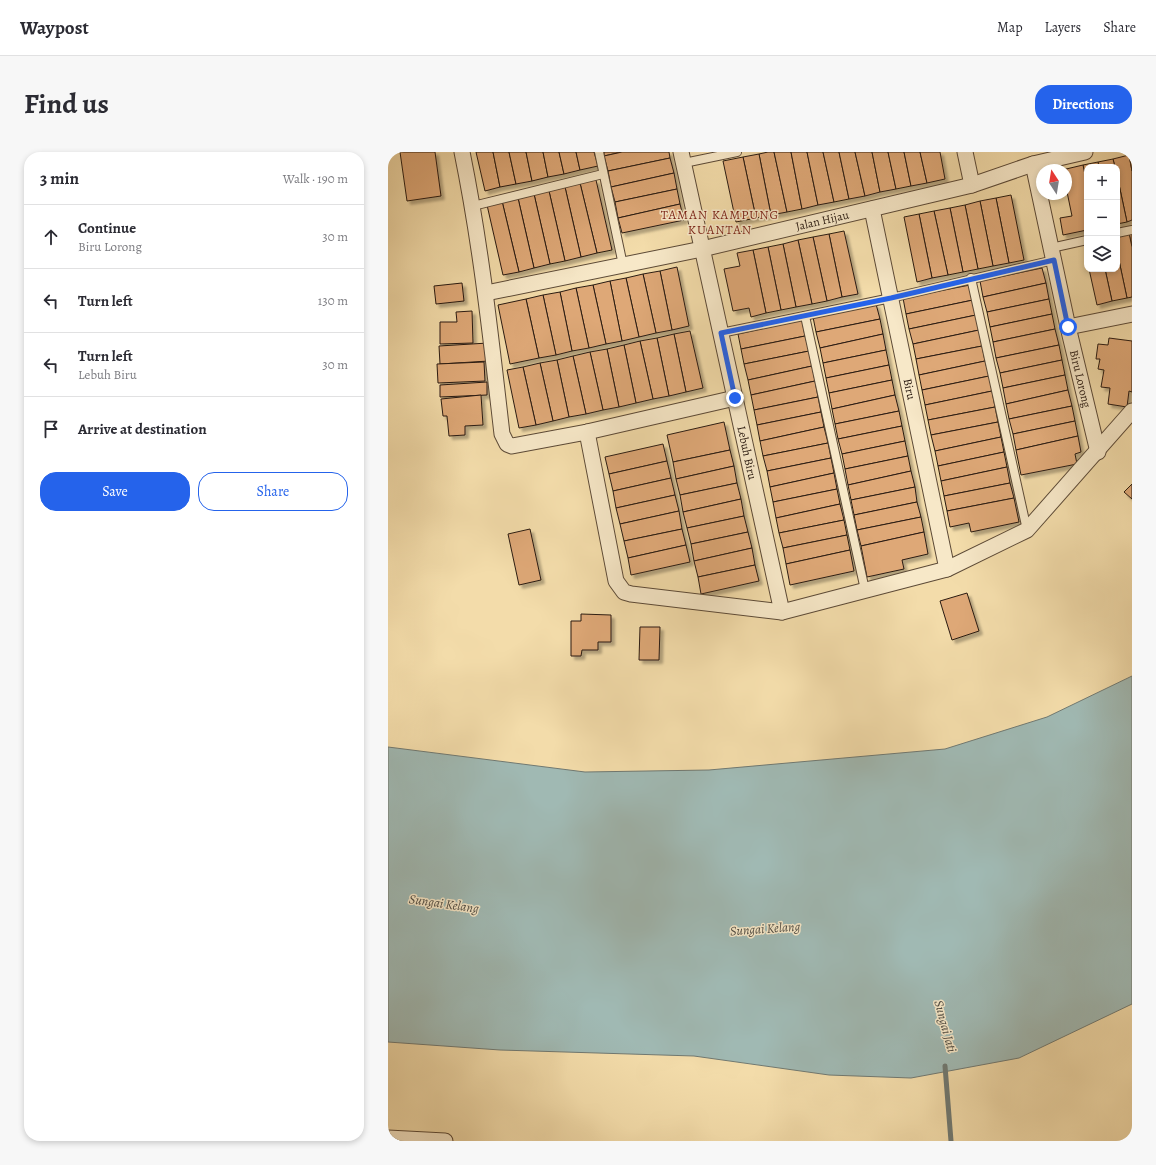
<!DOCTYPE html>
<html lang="en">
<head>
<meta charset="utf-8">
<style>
	body { margin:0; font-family:Alegreya,serif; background:#f7f7f7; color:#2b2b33 }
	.controls { position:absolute; right:12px; top:12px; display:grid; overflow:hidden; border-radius:8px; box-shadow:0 2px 6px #0003 }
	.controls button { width:36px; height:36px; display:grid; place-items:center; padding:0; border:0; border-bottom:1px solid #e1e1e2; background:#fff; color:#2b2b33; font:20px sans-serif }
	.compass { position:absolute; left:648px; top:12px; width:36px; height:36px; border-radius:50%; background:#fff; box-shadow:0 2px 6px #0003; rotate:348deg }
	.stop { position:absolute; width:12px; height:12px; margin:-9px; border:3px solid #2563eb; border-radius:50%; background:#fff }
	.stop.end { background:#2563eb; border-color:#fff; box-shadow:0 1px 4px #0008 }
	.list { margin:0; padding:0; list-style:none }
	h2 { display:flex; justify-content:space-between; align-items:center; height:52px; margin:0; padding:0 16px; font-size:17px }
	h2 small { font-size:13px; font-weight:400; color:#7c7c81 }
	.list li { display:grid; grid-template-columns:26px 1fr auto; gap:12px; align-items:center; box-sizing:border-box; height:64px; padding:0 16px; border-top:1px solid #e1e1e2 }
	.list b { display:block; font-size:15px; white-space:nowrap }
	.list p { margin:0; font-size:13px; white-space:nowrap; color:#7c7c81 }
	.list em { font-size:13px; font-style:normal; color:#7c7c81 }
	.actions { display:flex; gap:8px; padding:12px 16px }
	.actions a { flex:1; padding:9px 0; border:1px solid #2563eb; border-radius:16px; text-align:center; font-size:14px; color:#2563eb }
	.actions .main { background:#2563eb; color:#fff }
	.icon { flex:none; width:22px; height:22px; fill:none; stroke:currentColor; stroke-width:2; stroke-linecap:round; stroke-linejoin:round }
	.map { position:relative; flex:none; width:744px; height:989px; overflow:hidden; border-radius:16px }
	header { display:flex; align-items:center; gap:24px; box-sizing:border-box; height:56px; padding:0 20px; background:#fff; border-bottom:1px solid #e1e1e2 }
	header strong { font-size:19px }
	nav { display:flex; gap:22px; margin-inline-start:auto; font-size:14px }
	.intro { display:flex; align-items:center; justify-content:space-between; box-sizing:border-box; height:96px; padding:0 24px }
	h1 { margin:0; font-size:28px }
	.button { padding:10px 18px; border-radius:16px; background:#2563eb; color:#fff; font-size:14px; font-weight:700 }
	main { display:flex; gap:24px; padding:0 24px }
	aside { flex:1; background:#fff; border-radius:16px; box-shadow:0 2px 6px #0003 }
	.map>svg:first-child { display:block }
</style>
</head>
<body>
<header>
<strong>Waypost</strong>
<nav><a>Map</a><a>Layers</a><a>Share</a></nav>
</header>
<div class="intro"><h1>Find us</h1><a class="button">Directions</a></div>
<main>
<aside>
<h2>3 min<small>Walk · 190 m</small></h2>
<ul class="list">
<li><svg class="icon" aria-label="ahead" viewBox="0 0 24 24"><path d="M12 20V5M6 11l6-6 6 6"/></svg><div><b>Continue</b><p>Biru Lorong</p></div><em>30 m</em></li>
<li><svg class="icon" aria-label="left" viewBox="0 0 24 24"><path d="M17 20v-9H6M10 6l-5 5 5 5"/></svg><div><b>Turn left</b></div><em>130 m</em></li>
<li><svg class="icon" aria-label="left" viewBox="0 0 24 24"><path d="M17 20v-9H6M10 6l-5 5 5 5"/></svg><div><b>Turn left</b><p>Lebuh Biru</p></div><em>30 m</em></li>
<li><svg class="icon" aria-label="arrive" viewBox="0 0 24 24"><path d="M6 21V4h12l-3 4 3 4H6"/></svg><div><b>Arrive at destination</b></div></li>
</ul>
<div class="actions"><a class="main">Save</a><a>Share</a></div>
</aside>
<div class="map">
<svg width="744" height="989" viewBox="0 0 744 989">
	<defs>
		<filter id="shadow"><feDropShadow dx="3.5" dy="3.5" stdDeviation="1" flood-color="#0004"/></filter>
	</defs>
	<rect width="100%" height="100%" fill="#f3dcaa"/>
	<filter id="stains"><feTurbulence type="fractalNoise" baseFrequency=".005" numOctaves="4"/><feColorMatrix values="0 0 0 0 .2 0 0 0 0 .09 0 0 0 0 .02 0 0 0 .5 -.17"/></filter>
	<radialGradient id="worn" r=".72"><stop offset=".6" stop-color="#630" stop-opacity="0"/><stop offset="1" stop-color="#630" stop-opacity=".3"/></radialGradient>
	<path fill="#a0b9b3" stroke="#707972" d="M744,524V852L631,906L523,926L441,923L306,904L112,898L0,890V595L197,620L321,618L557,597L659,565Z"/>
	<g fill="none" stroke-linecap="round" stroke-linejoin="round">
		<path stroke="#707972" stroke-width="5" d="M557,914L563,989"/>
	</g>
	<g fill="#dea877" stroke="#291a11" filter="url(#shadow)">
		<path d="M12,0H47L53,44L19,49Z"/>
		<path d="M88,0H105L112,35L97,39Z"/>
		<path d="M105,0H121L128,32L112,35Z"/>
		<path d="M121,0H138L144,29L128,32Z"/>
		<path d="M138,0H155L160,25L144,29Z"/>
		<path d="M155,0H171L176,22L160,25Z"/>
		<path d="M171,0H188L192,18L176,22Z"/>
		<path d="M188,0H206L210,14L192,18Z"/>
		<path d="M216,0H234L216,4Z"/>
		<path d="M234,0H281L282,6L220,19L216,4Z"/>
		<path d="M380,0H386L399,60L383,63L371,2Z"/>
		<path d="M386,0H403L414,57L399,60Z"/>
		<path d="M403,0H419L430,53L414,57Z"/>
		<path d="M419,0H435L446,50L430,53Z"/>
		<path d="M435,0H451L461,47L446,50Z"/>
		<path d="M451,0H467L477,44L461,47Z"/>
		<path d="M467,0H484L492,40L477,44Z"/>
		<path d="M484,0H500L508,37L492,40Z"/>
		<path d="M500,0H516L523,34L508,37Z"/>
		<path d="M516,0H532L539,31L523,34Z"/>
		<path d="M532,0H552L557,27L539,31Z"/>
		<path d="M371,2L383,63L368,66L355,5Z"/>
		<path d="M741,3L744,19V68L739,70L729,23V15H727L725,7Z"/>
		<path d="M741,3H744V19Z"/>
		<path d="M355,5L368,66L348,70L335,9Z"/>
		<path d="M282,6L286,21L223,35L220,19Z"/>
		<path d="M725,7L727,15H711L710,10Z"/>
		<path d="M710,10L711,15H699V33L695,13Z"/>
		<path d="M695,13L699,33V78L675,83L672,66L684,64L678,35V18H674Z"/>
		<path d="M286,21L289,37L227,50L223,35Z"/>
		<path d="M729,23L739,70L729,72Z"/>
		<path d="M208,28L224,98L209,101L192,31Z"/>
		<path d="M192,31L209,101L193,105L177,35Z"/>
		<path d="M177,35L193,105L177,109L161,39Z"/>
		<path d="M289,37L292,52L230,66L227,50Z"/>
		<path d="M161,39L177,109L162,112L146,42Z"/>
		<path d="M146,42L162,112L146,116L130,46Z"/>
		<path d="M623,43L636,108L621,111L608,46Z"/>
		<path d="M130,46L146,116L131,120L114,49Z"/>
		<path d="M608,46L621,111L605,114L592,49Z"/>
		<path d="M114,49L131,120L115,123L99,53Z"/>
		<path d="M592,49L605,114L590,117L577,53Z"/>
		<path d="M292,52L296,68L234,81L230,66Z"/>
		<path d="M577,53L590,117L575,120L562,56Z"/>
		<path d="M562,56L575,120L560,123L546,59Z"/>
		<path d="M546,59L560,123L544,126L531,62Z"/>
		<path d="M531,62L544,126L529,130L516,65Z"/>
		<path d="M456,79L470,142L454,145L441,82Z"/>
		<path d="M741,81H744V95Z"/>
		<path d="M741,81L744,95V145L739,146L729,99V84Z"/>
		<path d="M441,82L454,145L439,149L425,85Z"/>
		<path d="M425,85L439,149L424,152L410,88Z"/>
		<path d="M410,88L424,152L408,155L395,92Z"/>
		<path d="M699,90V107L696,91Z"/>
		<path d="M395,92L408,155L393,158L380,95Z"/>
		<path d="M380,95L393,158L378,161L365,98Z"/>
		<path d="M365,98L378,161L363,165L361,156L345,159L336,117L352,114L349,101Z"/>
		<path d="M729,99L739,146L724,149L717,117H729Z"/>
		<path d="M289,115L301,174L284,178L272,119Z"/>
		<path d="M654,116L658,131L595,145L592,129Z"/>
		<path d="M701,117H717L724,149L709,153Z"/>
		<path d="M272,119L284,178L268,181L255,122Z"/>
		<path d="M255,122L268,181L251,185L238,126Z"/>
		<path d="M238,126L251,185L234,189L222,129Z"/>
		<path d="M222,129L234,189L218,192L205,133Z"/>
		<path d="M74,131L76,149L48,152L46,134Z"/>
		<path d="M658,131L661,147L599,160L595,145Z"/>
		<path d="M205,133L218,192L201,196L188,136Z"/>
		<path d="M582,133L585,148L518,162L515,146Z"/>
		<path d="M188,136L201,196L184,199L172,140Z"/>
		<path d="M172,140L184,199L168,203L155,143Z"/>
		<path d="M155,143L168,203L151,206L138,147Z"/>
		<path d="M138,147L151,206L122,212L110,153Z"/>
		<path d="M661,147L664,162L602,175L599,160Z"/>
		<path d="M585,148L588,163L521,177L518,162Z"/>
		<path d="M488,152L492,167L428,180L425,165Z"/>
		<path d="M84,159L85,191L52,192V170H69L68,160Z"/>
		<path d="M664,162L667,177L605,190L602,175Z"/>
		<path d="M588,163L591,178L525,192L521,177Z"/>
		<path d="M492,167L495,182L432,196L428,180Z"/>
		<path d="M414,168L417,184L353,197L350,182Z"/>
		<path d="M667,177L671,193L608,206L605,190Z"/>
		<path d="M591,178L594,194L528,207L525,192Z"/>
		<path d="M302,179L315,236L298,240L286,182Z"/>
		<path d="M286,182L298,240L281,244L269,186Z"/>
		<path d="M495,182L498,198L435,211L432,196Z"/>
		<path d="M417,184L421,199L356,212L353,197Z"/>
		<path d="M269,186L281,244L265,247L252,189Z"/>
		<path d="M721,186L744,189V240L741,239L739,255L720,252L722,236L713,235L716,218L710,217L712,207H708L710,192L720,193Z"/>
		<path d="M252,189L265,247L248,251L236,193Z"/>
		<path d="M100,191L101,209L52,212L51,194Z"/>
		<path d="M236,193L248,251L231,255L219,197Z"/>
		<path d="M671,193L674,208L612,221L608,206Z"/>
		<path d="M594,194L597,209L531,223L528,207Z"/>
		<path d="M219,197L231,255L215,258L202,200Z"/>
		<path d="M498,198L501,213L438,226L435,211Z"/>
		<path d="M421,199L424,214L360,228L356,212Z"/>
		<path d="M202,200L215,258L198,262L185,204Z"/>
		<path d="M185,204L198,262L181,265L169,208Z"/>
		<path d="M169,208L181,265L165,269L152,211Z"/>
		<path d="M674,208L677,223L615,236L612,221Z"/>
		<path d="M597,209L601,224L534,238L531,223Z"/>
		<path d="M96,210L97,229L50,231L49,212Z"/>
		<path d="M152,211L165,269L148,273L135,215Z"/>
		<path d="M501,213L504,228L441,241L438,226Z"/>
		<path d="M424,214L427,229L363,243L360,228Z"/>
		<path d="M135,215L148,273L131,276L119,218Z"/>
		<path d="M677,223L680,238L618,252L615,236Z"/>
		<path d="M601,224L604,239L537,253L534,238Z"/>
		<path d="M504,228L507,243L444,257L441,241Z"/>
		<path d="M427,229L430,245L366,258L363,243Z"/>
		<path d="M99,230V243L52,245V233Z"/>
		<path d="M680,238L684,254L621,267L618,252Z"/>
		<path d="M604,239L607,255L540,268L537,253Z"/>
		<path d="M93,243L95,273L77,274V283L61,284L59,264H55L53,247Z"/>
		<path d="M507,243L511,259L447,272L444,257Z"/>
		<path d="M430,245L433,260L369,273L366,258Z"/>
		<path d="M684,254L687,269L625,282L621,267Z"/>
		<path d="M607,255L610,270L543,283L540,268Z"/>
		<path d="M511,259L514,274L450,287L447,272Z"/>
		<path d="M433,260L436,275L372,289L369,273Z"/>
		<path d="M687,269L690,284L628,298L625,282Z"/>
		<path d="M336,270L342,298L285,310L279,283Z"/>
		<path d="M610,270L613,285L547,299L543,283Z"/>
		<path d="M514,274L517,289L454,302L450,287Z"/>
		<path d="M436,275L440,291L375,304L372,289Z"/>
		<path d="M690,284L693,300L687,302L689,312L633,323L628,298Z"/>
		<path d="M613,285L616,300L550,314L547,299Z"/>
		<path d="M517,289L520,304L457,317L454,302Z"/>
		<path d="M440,291L443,306L379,319L375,304Z"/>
		<path d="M275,292L279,309L221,322L217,305Z"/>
		<path d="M342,298L346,314L288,327L285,310Z"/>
		<path d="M616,300L619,315L553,329L550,314Z"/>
		<path d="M520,304L523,319L460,333L457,317Z"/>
		<path d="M443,306L446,321L382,335L379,319Z"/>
		<path d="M279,309L283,326L225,339L221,322Z"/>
		<path d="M346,314L349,331L292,343L288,327Z"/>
		<path d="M619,315L622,331L556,344L553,329Z"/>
		<path d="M523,319L527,335L463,348L460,333Z"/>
		<path d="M446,321L449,337L385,350L382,335Z"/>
		<path d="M283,326L287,343L228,356L225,339Z"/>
		<path d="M349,331L353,347L295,360L292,343Z"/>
		<path d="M622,331L626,346L559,359L556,344Z"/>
		<path d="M744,332V347L736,340Z"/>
		<path d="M527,335L529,350L466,363L463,348Z"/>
		<path d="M449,337L452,352L388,366L385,350Z"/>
		<path d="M287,343L291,359L232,372L228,356Z"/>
		<path d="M626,346L631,370L583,380L581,371L562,375L559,359Z"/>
		<path d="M353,347L356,364L299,376L295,360Z"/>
		<path d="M529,350L533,365L469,378L466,363Z"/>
		<path d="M452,352L456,368L391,381L388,366Z"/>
		<path d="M291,359L294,377L236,389L232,372Z"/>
		<path d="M356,364L360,380L303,392L299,376Z"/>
		<path d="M533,365L536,380L473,394L469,378Z"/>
		<path d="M456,368L459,383L395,396L391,381Z"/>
		<path d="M142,377L153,428L131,433L120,382Z"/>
		<path d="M294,377L298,393L240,406L236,389Z"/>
		<path d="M360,380L364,396L306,409L303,392Z"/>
		<path d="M536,380L540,402L514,408L516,417L479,425L473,394Z"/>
		<path d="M459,383L462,398L398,412L395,396Z"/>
		<path d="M298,393L302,410L243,423L240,406Z"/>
		<path d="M364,396L367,413L310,425L306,409Z"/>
		<path d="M462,398L466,419L402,433L398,412Z"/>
		<path d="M367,413L371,429L313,442L310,425Z"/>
		<path d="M579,441L591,479L564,488L552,449Z"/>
		<path d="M193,462L223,463V490H210V498H194L193,504H183V469H193Z"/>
		<path d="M252,475H272L271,508H251Z"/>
	</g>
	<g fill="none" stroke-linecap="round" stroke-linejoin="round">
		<defs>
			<g id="lane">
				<path d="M211,0L235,113"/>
				<path d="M296,11L349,0"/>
				<path d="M85,54L215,22"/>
				<path d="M729,81L744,78"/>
				<path d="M663,96L699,88"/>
				<path d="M583,126L639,378"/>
				<path d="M417,164L477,438"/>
				<path d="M333,181L503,146L666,108"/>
			</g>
			<g id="street">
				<path d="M74,0C93,93 103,187 114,282L119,292L124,294L199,280L347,246"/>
				<path id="s1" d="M293,0L394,460"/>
				<path d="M577,0L584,33"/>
				<path id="s2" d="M645,12L680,175L710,300"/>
				<path id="s3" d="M484,57L559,417"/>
				<path id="s4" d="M98,141L314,97L584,33L645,12L697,0"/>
				<path d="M680,175L744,162"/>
				<path d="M199,280L228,429L236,440L243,442L394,460L559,417L639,378L744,259"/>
				<path d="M0,986L57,989"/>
			</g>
		</defs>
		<use href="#lane" stroke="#5c4a37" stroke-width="10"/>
		<use href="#street" stroke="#5c4a37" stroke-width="17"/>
		<use href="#lane" stroke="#f7e8c8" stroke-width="8"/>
		<use href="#street" stroke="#f7e8c8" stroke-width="15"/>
	</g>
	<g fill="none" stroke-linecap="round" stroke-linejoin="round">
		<path stroke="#2563eb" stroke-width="5" d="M347,246L333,181L503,146L666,108L680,175"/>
	</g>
	<g text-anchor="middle" stroke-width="3" stroke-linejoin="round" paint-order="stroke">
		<g font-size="12" fill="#291a11" stroke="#f7e8c8">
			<text dy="4" stroke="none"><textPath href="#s4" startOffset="344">Jalan Hijau</textPath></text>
			<text dy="4" stroke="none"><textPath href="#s2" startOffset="220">Biru Lorong</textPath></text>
			<text dy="4" stroke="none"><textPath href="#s3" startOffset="184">Biru</textPath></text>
			<text dy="4" stroke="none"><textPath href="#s1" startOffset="308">Lebuh Biru</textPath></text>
		</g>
		<g font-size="13" letter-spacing="1" fill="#7a1f14" stroke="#f7e8c8">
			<text x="332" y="67">TAMAN KAMPUNG<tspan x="332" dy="15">KUANTAN</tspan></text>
		</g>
		<g font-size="13" font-style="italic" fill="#4d4a42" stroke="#f7e8c8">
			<text transform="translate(56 751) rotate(8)" y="5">Sungai Kelang</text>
			<text transform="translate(377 776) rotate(-4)" y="5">Sungai Kelang</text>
			<text transform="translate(558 874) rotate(75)" y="5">Sungai Jati</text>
		</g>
	</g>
	<rect width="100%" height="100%" filter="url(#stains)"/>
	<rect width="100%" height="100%" fill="url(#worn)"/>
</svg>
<div class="controls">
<button>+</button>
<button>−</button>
<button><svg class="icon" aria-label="layers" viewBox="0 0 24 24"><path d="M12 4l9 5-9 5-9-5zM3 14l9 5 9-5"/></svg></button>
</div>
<svg class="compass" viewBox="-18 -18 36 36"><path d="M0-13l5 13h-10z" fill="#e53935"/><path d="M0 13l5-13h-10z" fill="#7c7c81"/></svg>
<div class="stop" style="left:680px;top:175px"></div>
<div class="stop end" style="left:347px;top:246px"></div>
</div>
</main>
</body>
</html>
